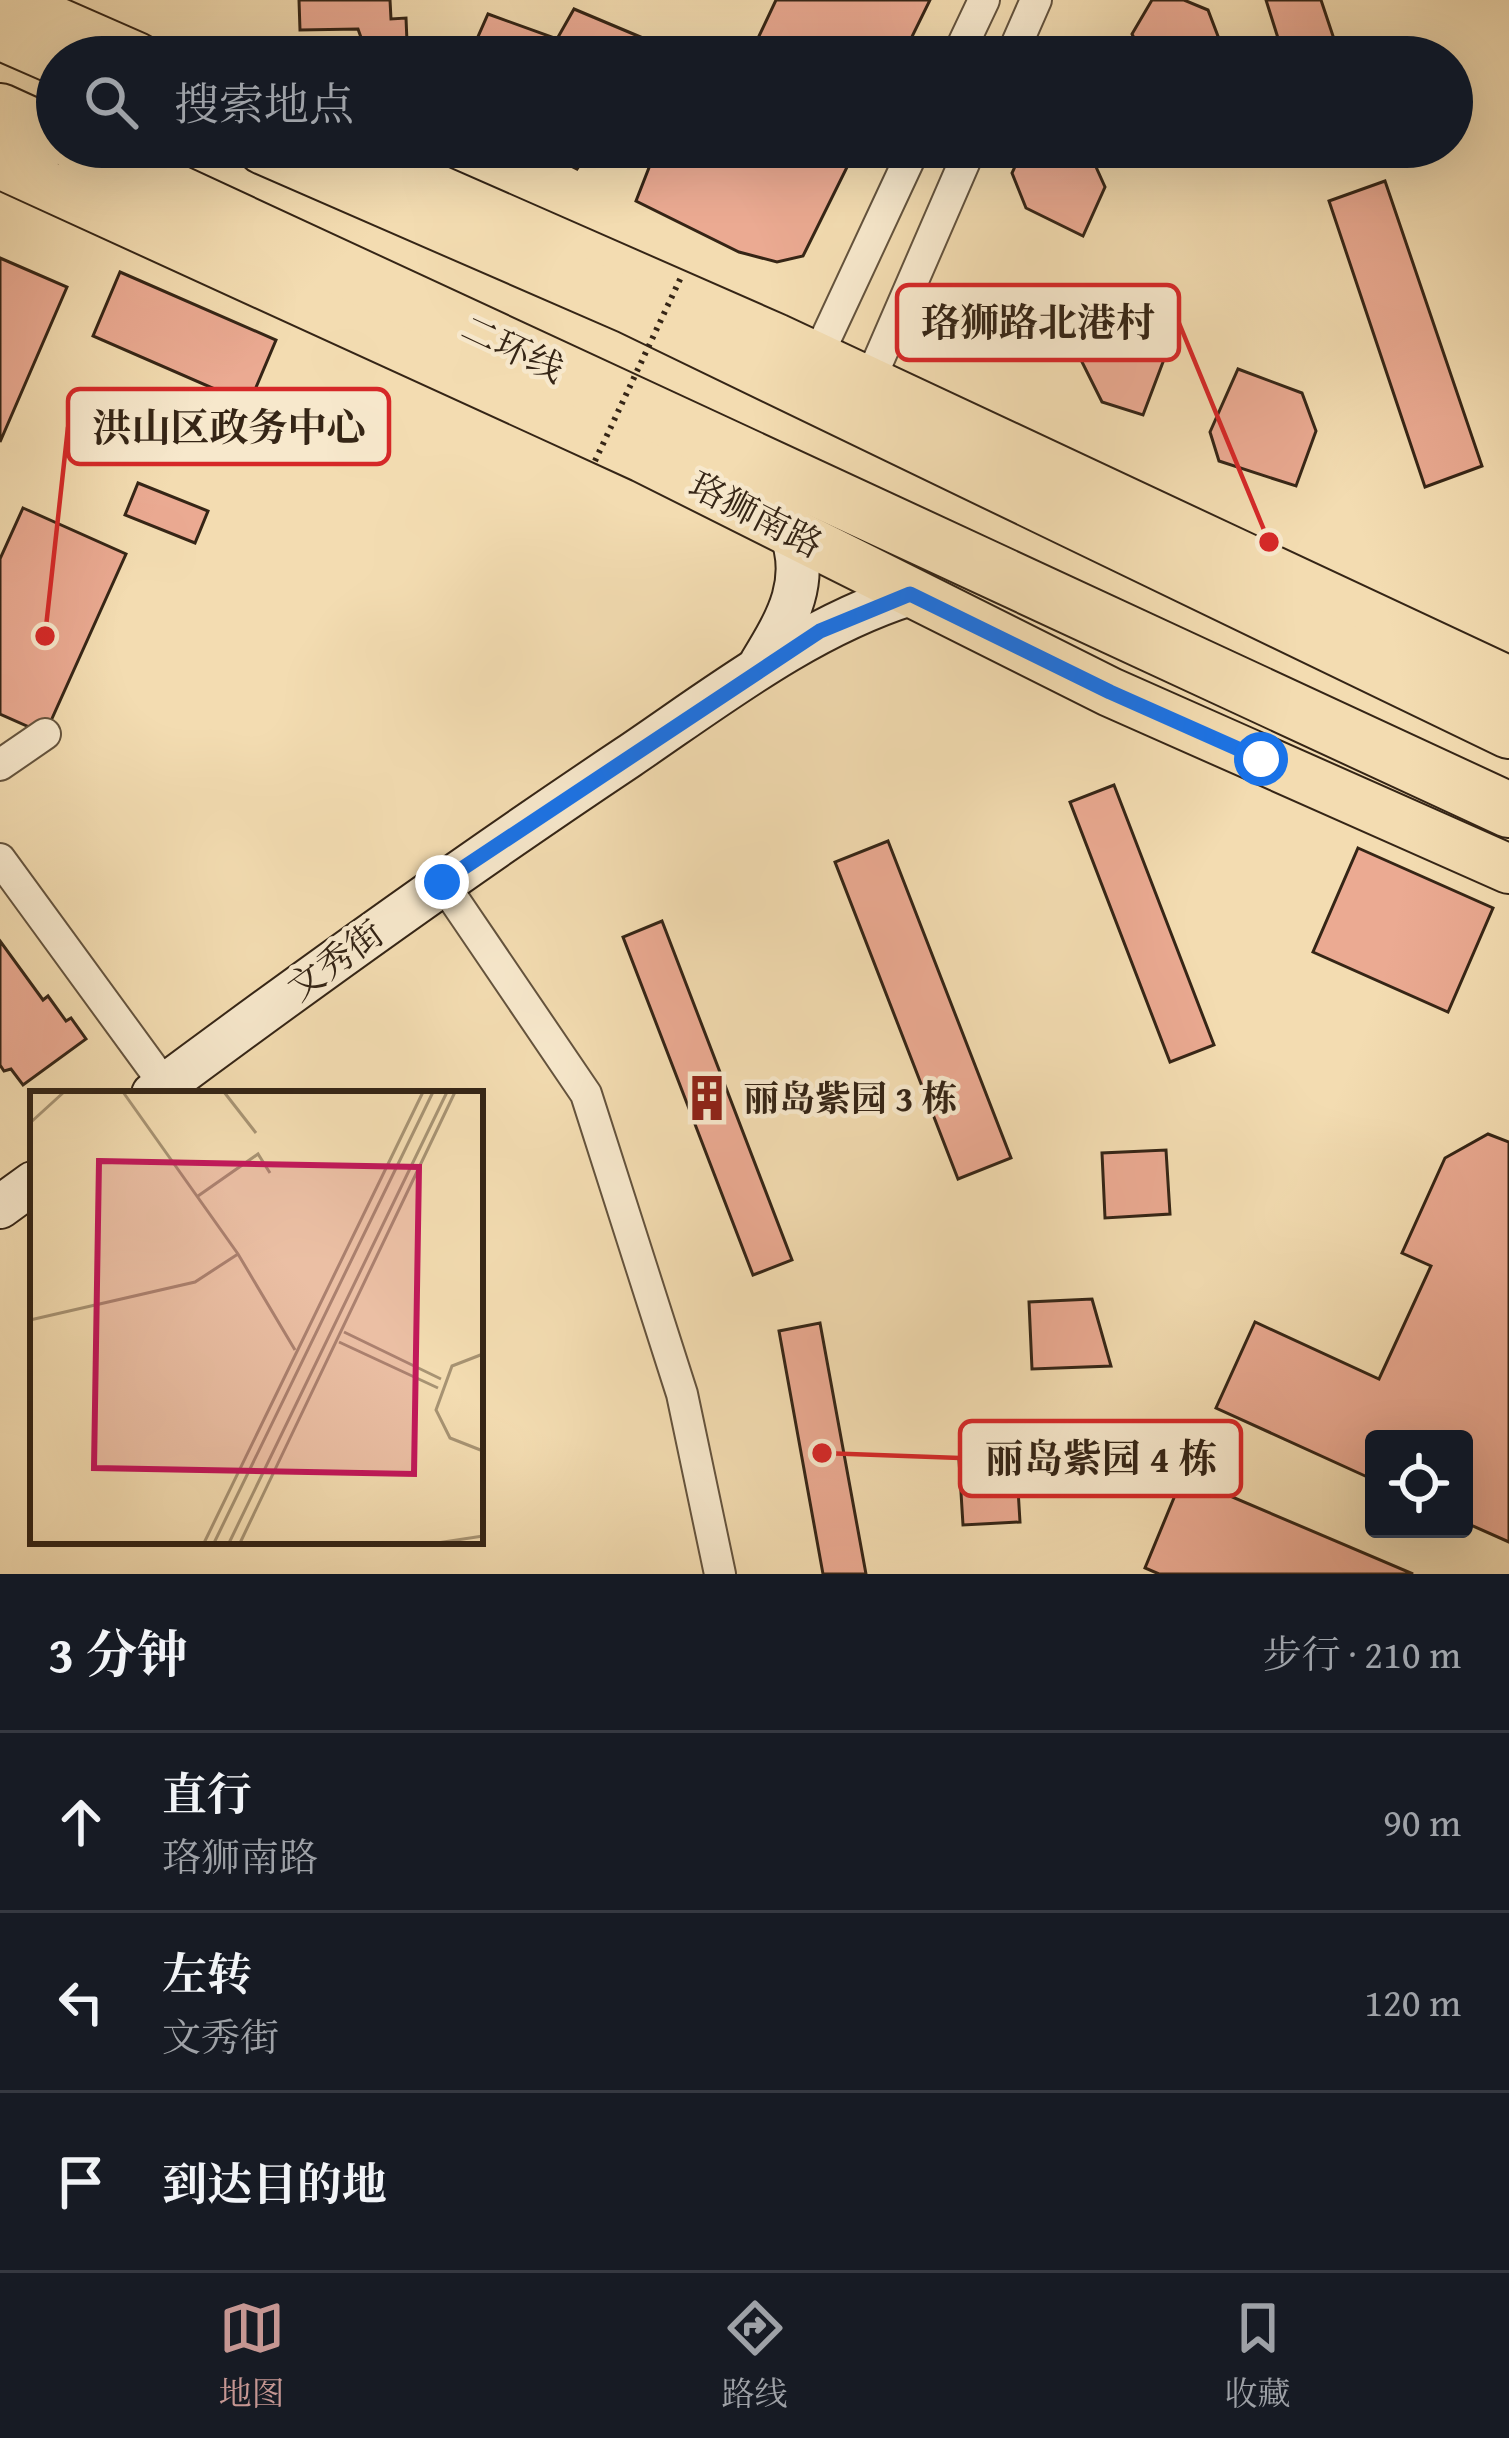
<!DOCTYPE html>
<html lang="zh">
<head>
<meta charset="utf-8">
<style>
	body { margin:0; font-family:"Gentium Book Plus","Noto Serif SC",serif; background:#20242c; color:#f1f3f6 }
	.controls { position:absolute; right:36px; bottom:36px; display:grid; overflow:hidden; border-radius:12px; box-shadow:0 12px 48px #0002 }
	.controls button { width:108px; height:108px; display:grid; place-items:center; padding:0; border:0; border-bottom:3px solid #363941; background:#171b24; color:#f1f3f6; font:60px sans-serif }
	.stop { position:absolute; width:36px; height:36px; margin:-27px; border:9px solid #1a73e8; border-radius:50%; background:#fff }
	.stop.end { background:#1a73e8; border-color:#fff; box-shadow:0 3px 12px #0008 }
	.list { margin:0; padding:0; list-style:none }
	h2 { display:flex; justify-content:space-between; align-items:center; height:156px; margin:0; padding:0 48px; font-size:51px }
	h2 small { font-size:39px; font-weight:400; color:#9ea1a6 }
	.list li { display:grid; grid-template-columns:78px 1fr auto; gap:36px; align-items:center; box-sizing:border-box; height:180px; padding:0 48px; border-top:3px solid #363941 }
	.list b { display:block; font-size:45px; white-space:nowrap }
	.list p { margin:0; font-size:39px; white-space:nowrap; color:#9ea1a6 }
	.list em { font-size:39px; font-style:normal; color:#9ea1a6 }
	.icon { flex:none; width:66px; height:66px; fill:none; stroke:currentColor; stroke-width:2; stroke-linecap:round; stroke-linejoin:round }
	.map { position:relative; flex:none; width:1509px; height:1574px; overflow:hidden }
	.search { position:absolute; background:#171b24; box-shadow:0 12px 48px #0002; left:36px; right:36px; top:36px; height:132px; display:flex; align-items:center; gap:30px; box-sizing:border-box; padding:0 42px; border-radius:66px; color:#9ea1a6; font-size:45px }
	.sheet { height:696px; background:#171b24 }
	nav { display:flex; justify-content:space-around; align-items:center; box-sizing:border-box; height:168px; border-top:3px solid #363941; background:#171b24; font-size:33px; color:#9ea1a6 }
	nav a { display:grid; justify-items:center; gap:6px }
	nav .on { color:#c59692 }
	.map>svg:first-child { display:block }
</style>
</head>
<body>
<div class="map">
<svg width="1509" height="1574" viewBox="0 0 1509 1574">
	<rect width="100%" height="100%" fill="#f3dcb1"/>
	<filter id="stains"><feTurbulence type="fractalNoise" baseFrequency=".00167" numOctaves="4"/><feColorMatrix values="0 0 0 0 .2 0 0 0 0 .09 0 0 0 0 .02 0 0 0 .5 -.17"/></filter>
	<radialGradient id="worn" r=".72"><stop offset=".6" stop-color="#630" stop-opacity="0"/><stop offset="1" stop-color="#630" stop-opacity=".3"/></radialGradient>
	<g fill="#ebaa92" stroke="#352516" stroke-width="3">
		<path d="M299,0H390L391,19L406,18L407,42L363,43L358,29L300,30Z"/>
		<path d="M776,0H930L902,57H715L721,50L751,53Z"/>
		<path d="M1152,0H1184L1208,10L1224,52L1222,57H1143L1132,34Z"/>
		<path d="M1266,0H1321L1340,57H1284Z"/>
		<path d="M574,9L688,57H469L488,14L557,39Z"/>
		<path d="M533,147H592L577,169Z"/>
		<path d="M606,147H857L803,256L777,262L739,252L636,201L650,165Z"/>
		<path d="M1024,147H1087L1105,187L1083,236L1026,208L1012,173Z"/>
		<path d="M1312,147H1361L1317,162Z"/>
		<path d="M1385,181L1482,466L1425,487L1329,201Z"/>
		<path d="M0,258L67,287L0,442Z"/>
		<path d="M120,272L276,340L249,404L93,336Z"/>
		<path d="M1099,304L1148,326L1163,362L1143,415L1102,402L1079,356Z"/>
		<path d="M1238,369L1302,393L1316,431L1296,486L1219,461L1210,432Z"/>
		<path d="M138,483L208,511L195,543L125,515Z"/>
		<path d="M23,508L126,554L45,734L0,714V559Z"/>
		<path d="M1114,785L1214,1045L1170,1062L1070,802Z"/>
		<path d="M888,841L1011,1158L958,1179L835,862Z"/>
		<path d="M1358,848L1493,908L1448,1012L1313,952Z"/>
		<path d="M662,921L792,1260L753,1275L623,937Z"/>
		<path d="M0,941L43,1000L48,996L66,1021L71,1018L86,1039L23,1085L11,1069L4,1071L0,1065Z"/>
		<path d="M1488,1134L1509,1142V1542L1464,1522V1439H1374V1480L1216,1408L1255,1322L1379,1379L1431,1266L1402,1253L1445,1158Z"/>
		<path d="M1166,1150L1170,1214L1105,1218L1102,1153Z"/>
		<path d="M1092,1299L1111,1366L1032,1369L1029,1302Z"/>
		<path d="M820,1323L866,1574H823L779,1331Z"/>
		<path d="M1016,1456L1020,1522L963,1525L959,1460Z"/>
		<path d="M1183,1476L1413,1574H1159L1145,1568Z"/>
	</g>
	<g fill="none" stroke-linecap="round" stroke-linejoin="round">
		<defs>
			<g id="street">
				<path d="M957,57L984,0"/>
				<path d="M1011,57L1036,0"/>
				<path d="M817,357L915,147"/>
				<path d="M869,382L971,147"/>
				<path d="M0,765L45,734"/>
				<path d="M0,859L165,1085"/>
				<path d="M442,882L586,1094L682,1394L720,1574"/>
			</g>
			<g id="secondary">
				<path d="M761,663C788,619 811,579 789,528"/>
				<path d="M153,1094C309,978 466,865 628,757C718,696 806,627 910,594"/>
				<path d="M0,1207L33,1183"/>
			</g>
			<g id="primary">
				<path d="M7,0L137,57"/>
				<path d="M341,147L776,338L1509,681"/>
				<path d="M0,164L643,458L1110,692L1509,869"/>
			</g>
			<g id="highway">
				<path d="M0,32L57,57"/>
				<path d="M0,111L57,137"/>
				<path d="M79,147L1509,810"/>
				<path d="M264,147L629,306L1509,731"/>
			</g>
		</defs>
		<use href="#street" stroke="#64533d" stroke-width="34"/>
		<use href="#secondary" stroke="#352516" stroke-width="46"/>
		<use href="#primary" stroke="#352516" stroke-width="52"/>
		<use href="#highway" stroke="#352516" stroke-width="58"/>
		<use href="#street" stroke="#f7e8cc" stroke-width="30"/>
		<use href="#secondary" stroke="#f7e8cc" stroke-width="42"/>
		<use href="#primary" stroke="#f3dcb1" stroke-width="48"/>
		<use href="#highway" stroke="#f3dcb1" stroke-width="54"/>
		<path stroke="#352516" stroke-width="6" stroke-dasharray="3 6" stroke-linecap="butt" d="M595,461L682,275"/>
	</g>
	<g fill="none" stroke-linecap="round" stroke-linejoin="round">
		<path stroke="#1a73e8" stroke-width="15" d="M442,882L820,631L910,594L1110,692L1261,759"/>
	</g>
	<defs>
		<symbol id="building-bare" viewBox="-9 -9 18 18"><path d="M-4-6H4V6H1V3H-1V6H-4ZM-2.5-4.3h1.7v1.8h-1.7ZM.8-4.3h1.7v1.8H.8ZM-2.5-1h1.7V.8h-1.7ZM.8-1h1.7V.8H.8Z" fill="#8f2418" stroke="#f7e8cc" stroke-width="2.5" paint-order="stroke"/></symbol>
	</defs>
	<g fill-rule="evenodd">
		<use href="#building-bare" x="674" y="1065" width="66" height="66"/>
	</g>
	<g text-anchor="middle" stroke-width="9" stroke-linejoin="round" paint-order="stroke">
		<g font-size="36" fill="#352516" stroke="#f7e8cc">
			<text transform="translate(513 348) rotate(25)" y="13">二环线</text>
			<text transform="translate(756 514) rotate(27)" y="13">珞狮南路</text>
			<text transform="translate(335 960) rotate(-36)" y="13">文秀街</text>
		</g>
		<g font-size="36" font-weight="bold" fill="#352516" stroke="#f7e8cc" text-anchor="start">
			<text x="743" y="1111">丽岛紫园 3 栋</text>
		</g>
	</g>
	<g transform="translate(30 1091)">
		<rect width="453" height="453" fill="#f3dcb1"/>
		<path fill="none" stroke="#a79373" stroke-width="3" d="M93,1L208,163L265,259M194,1L226,42M0,32L34,1M168,105L228,63L240,82M0,229L165,191L208,163M314,241L411,288M309,251L408,297M453,263L422,275L406,319L420,347L453,360M174,452L393,1M184,452L403,1M199,452L417,1M210,452L425,1M407,452L453,445"/>
		<path fill="#c2185b" fill-opacity="0.15" stroke="#c2185b" stroke-width="6" d="M69,70L389,76L384,383L64,377Z"/>
		<rect width="453" height="453" fill="none" stroke="#352516" stroke-width="6"/>
	</g>
	<path fill="none" stroke="#d62828" stroke-width="4.5" d="M1269 542L1179 323M45 636L68 427M822 1453L960 1458"/>
	<g fill="#d62828" stroke="#f7e8cc" stroke-width="4.5">
		<circle cx="1269" cy="542" r="12"/>
		<circle cx="45" cy="636" r="12"/>
		<circle cx="822" cy="1453" r="12"/>
	</g>
	<g fill="#f7e8cc" stroke="#d62828" stroke-width="4.5">
		<rect x="897" y="285" width="282" height="75" rx="12"/>
		<rect x="68" y="389" width="321" height="75" rx="12"/>
		<rect x="960" y="1421" width="281" height="75" rx="12"/>
	</g>
	<g font-size="39" text-anchor="middle" font-weight="bold" fill="#352516">
		<text x="1038" y="336">珞狮路北港村</text>
		<text x="229" y="441">洪山区政务中心</text>
		<text x="1101" y="1472">丽岛紫园 4 栋</text>
	</g>
	<rect width="100%" height="100%" filter="url(#stains)"/>
	<rect width="100%" height="100%" fill="url(#worn)"/>
</svg>
<div class="controls">
<button><svg class="icon" aria-label="locate" viewBox="0 0 24 24"><circle cx="12" cy="12" r="6"/><path d="M12 2v4M12 18v4M2 12h4M18 12h4"/></svg></button>
</div>
<div class="stop" style="left:1261px;top:759px"></div>
<div class="stop end" style="left:442px;top:882px"></div>
<div class="search"><svg class="icon" aria-label="search" viewBox="0 0 24 24"><circle cx="10" cy="10" r="6"/><path d="M15 15l6 6"/></svg>搜索地点</div>
</div>
<section class="sheet">
<h2>3 分钟<small>步行 · 210 m</small></h2>
<ul class="list">
<li><svg class="icon" aria-label="ahead" viewBox="0 0 24 24"><path d="M12 20V5M6 11l6-6 6 6"/></svg><div><b>直行</b><p>珞狮南路</p></div><em>90 m</em></li>
<li><svg class="icon" aria-label="left" viewBox="0 0 24 24"><path d="M17 20v-9H6M10 6l-5 5 5 5"/></svg><div><b>左转</b><p>文秀街</p></div><em>120 m</em></li>
<li><svg class="icon" aria-label="arrive" viewBox="0 0 24 24"><path d="M6 21V4h12l-3 4 3 4H6"/></svg><div><b>到达目的地</b></div></li>
</ul>
</section>
<nav>
<a class="on"><svg class="icon" aria-label="map" viewBox="0 0 24 24"><path d="M3 6l6-2 6 2 6-2v14l-6 2-6-2-6 2zM9 4v14M15 6v14"/></svg>地图</a>
<a><svg class="icon" aria-label="directions" viewBox="0 0 24 24"><path d="M12 3l9 9-9 9-9-9zM9 14v-3h6M13 9l2 2-2 2"/></svg>路线</a>
<a><svg class="icon" aria-label="saved" viewBox="0 0 24 24"><path d="M7 4h10v16l-5-4-5 4z"/></svg>收藏</a>
</nav>
</body>
</html>
